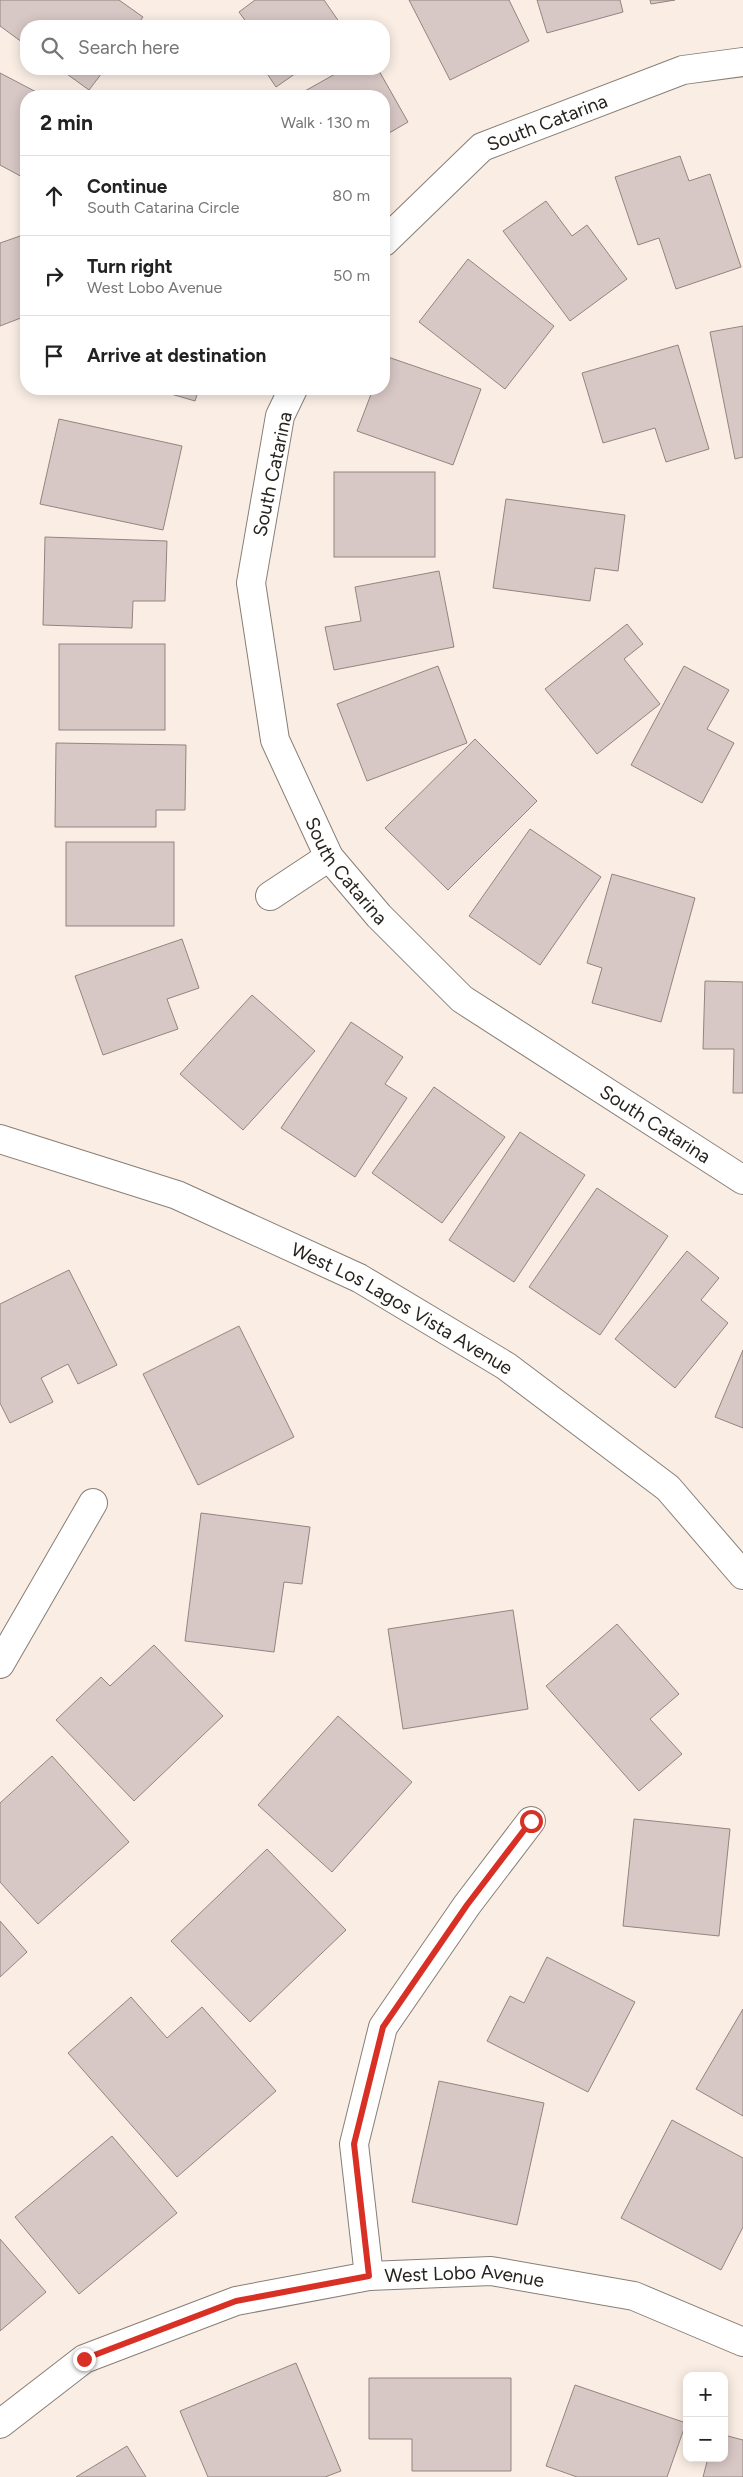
<!DOCTYPE html>
<html lang="en">
<head>
<meta charset="utf-8">
<style>
	body { margin:0; font-family:Figtree,sans-serif; background:#f6f6f6; color:#222 }
	.controls { position:absolute; right:15px; bottom:15px; display:grid; overflow:hidden; border-radius:10px; box-shadow:0 2px 12px #0003 }
	.controls button { width:45px; height:45px; display:grid; place-items:center; padding:0; border:0; border-bottom:1px solid #e0e0e0; background:#fff; color:#222; font:25px sans-serif }
	.stop { position:absolute; width:15px; height:15px; margin:-11px; border:4px solid #d93025; border-radius:50%; background:#fff }
	.stop.end { background:#d93025; border-color:#fff; box-shadow:0 1px 5px #0008 }
	.list { margin:0; padding:0; list-style:none }
	h2 { display:flex; justify-content:space-between; align-items:center; height:65px; margin:0; padding:0 20px; font-size:21px }
	h2 small { font-size:16px; font-weight:400; color:#767676 }
	.list li { display:grid; grid-template-columns:32px 1fr auto; gap:15px; align-items:center; box-sizing:border-box; height:80px; padding:0 20px; border-top:1px solid #e0e0e0 }
	.list b { display:block; font-size:19px; white-space:nowrap }
	.list p { margin:0; font-size:16px; white-space:nowrap; color:#767676 }
	.list em { font-size:16px; font-style:normal; color:#767676 }
	.icon { flex:none; width:28px; height:28px; fill:none; stroke:currentColor; stroke-width:2; stroke-linecap:round; stroke-linejoin:round }
	.map { position:relative; flex:none; width:743px; height:2477px; overflow:hidden }
	.search { position:absolute; background:#fff; box-shadow:0 2px 12px #0003; left:20px; top:20px; width:370px; height:55px; display:flex; align-items:center; gap:12px; box-sizing:border-box; padding:0 18px; border-radius:20px; color:#767676; font-size:19px }
	.panel { position:absolute; background:#fff; box-shadow:0 2px 12px #0003; left:20px; top:90px; width:370px; height:305px; border-radius:20px }
	.map>svg:first-child { display:block }
</style>
</head>
<body>
<div class="map">
<svg width="743" height="2477" viewBox="0 0 743 2477">
	<rect width="100%" height="100%" fill="#faeee4"/>
	<g fill="#d8c8c5" stroke="#938481">
		<path d="M0,0H119L143,17L136,26H26V45L0,26Z"/>
		<path d="M255,0H324L342,26H249L239,12Z"/>
		<path d="M409,0H509L529,41L450,80Z"/>
		<path d="M537,0H620L623,12L547,33Z"/>
		<path d="M650,0H675L651,4Z"/>
		<path d="M60,69H105L89,90Z"/>
		<path d="M271,69H302L276,87L266,72Z"/>
		<path d="M344,69H378L408,122L384,136V96H296Z"/>
		<path d="M0,73L44,96H26V179L0,165Z"/>
		<path d="M680,156L689,181L710,174L741,267L676,289L659,238L638,245L615,177Z"/>
		<path d="M546,201L572,236L587,225L627,279L570,321L503,231Z"/>
		<path d="M26,234V316L0,326V243Z"/>
		<path d="M468,259L554,326L505,389L419,322Z"/>
		<path d="M743,326V457L735,459L710,332Z"/>
		<path d="M678,345L709,449L666,462L655,428L603,443L582,373Z"/>
		<path d="M385,356L481,389L453,465L357,431L373,389H384Z"/>
		<path d="M154,389H199L195,401Z"/>
		<path d="M59,419L182,446L163,530L40,504Z"/>
		<rect x="334" y="472" width="101" height="85"/>
		<path d="M506,499L625,515L618,571L595,568L590,601L493,588Z"/>
		<path d="M45,537L167,541L165,601H133L132,628L43,625Z"/>
		<path d="M439,571L454,647L334,670L325,627L361,621L355,587Z"/>
		<path d="M627,624L643,644L624,659L660,704L597,754L545,689Z"/>
		<rect x="59" y="644" width="106" height="86"/>
		<path d="M438,666L467,743L367,781L337,704Z"/>
		<path d="M684,666L729,690L707,729L734,743L702,803L631,765Z"/>
		<path d="M475,739L537,801L448,890L385,828Z"/>
		<path d="M56,743L186,745L185,810H156V827H55Z"/>
		<path d="M530,829L601,877L540,965L469,916Z"/>
		<rect x="66" y="842" width="108" height="84"/>
		<path d="M612,874L695,898L661,1022L592,1003L602,968L587,963Z"/>
		<path d="M182,939L199,988L167,999L178,1029L103,1055L75,976Z"/>
		<path d="M705,981L743,982V1093H733L734,1049H703Z"/>
		<path d="M252,995L315,1051L243,1130L180,1074Z"/>
		<path d="M351,1022L403,1057L385,1084L407,1098L355,1177L281,1128Z"/>
		<path d="M434,1087L505,1137L442,1223L372,1173Z"/>
		<path d="M520,1132L585,1175L514,1282L449,1240Z"/>
		<path d="M597,1188L668,1236L600,1335L529,1287Z"/>
		<path d="M687,1251L719,1278L701,1300L728,1323L675,1388L615,1339Z"/>
		<path d="M69,1270L117,1365L78,1384L68,1364L41,1378L53,1402L10,1423L0,1403V1304Z"/>
		<path d="M239,1326L294,1437L198,1485L143,1374Z"/>
		<path d="M743,1350V1428L715,1417Z"/>
		<path d="M201,1513L310,1527L302,1584L284,1582L274,1652L185,1641Z"/>
		<path d="M513,1610L528,1709L403,1729L388,1629Z"/>
		<path d="M617,1624L679,1694L650,1719L682,1754L639,1791L546,1686Z"/>
		<path d="M154,1645L223,1716L134,1801L56,1720L101,1677L110,1686Z"/>
		<path d="M338,1716L412,1782L332,1872L258,1805Z"/>
		<path d="M52,1756L129,1842L38,1924L0,1882V1803Z"/>
		<path d="M634,1819L730,1829L719,1936L623,1926Z"/>
		<path d="M267,1849L346,1930L250,2022L171,1941Z"/>
		<path d="M0,1921L27,1952L0,1977Z"/>
		<path d="M547,1957L635,2002L588,2092L487,2041L510,1996L524,2003Z"/>
		<path d="M131,1997L167,2038L202,2007L276,2091L177,2177L68,2053Z"/>
		<path d="M743,2009V2116L696,2089Z"/>
		<path d="M439,2081L544,2103L517,2225L412,2202Z"/>
		<path d="M672,2120L743,2158V2227L721,2270L621,2218Z"/>
		<path d="M112,2136L177,2213L79,2294L15,2217Z"/>
		<path d="M0,2239L46,2292L0,2331Z"/>
		<path d="M296,2363L341,2471L325,2477H208L180,2411Z"/>
		<path d="M369,2378H511V2471H412V2439H369Z"/>
		<path d="M575,2385L686,2423L667,2477H577L546,2466Z"/>
		<path d="M724,2435L743,2440V2477H703L708,2458H724Z"/>
		<path d="M127,2446L146,2477H76Z"/>
	</g>
	<g fill="none" stroke-linecap="round" stroke-linejoin="round">
		<defs>
			<g id="minor">
				<path id="s1" d="M384,242L482,147L683,70L743,62"/>
				<path id="s2" d="M293,389L280,416L251,583L275,740L329,857L379,916L462,999L743,1180"/>
				<path d="M270,896L329,857"/>
				<path id="s3" d="M0,1139L177,1195L359,1278L506,1366L668,1488L743,1575"/>
				<path d="M0,1664L93,1503"/>
				<path d="M369,2276L354,2144L383,2027L467,1905L531,1821"/>
				<path id="s4" d="M0,2424L84,2359L236,2301L369,2276L491,2271L634,2296L743,2342"/>
			</g>
		</defs>
		<use href="#minor" stroke="#887e75" stroke-width="30"/>
		<use href="#minor" stroke="#fff" stroke-width="28"/>
	</g>
	<g fill="none" stroke-linecap="round" stroke-linejoin="round">
		<path stroke="#d93025" stroke-width="6" d="M84,2359L236,2301L369,2276L354,2144L383,2027L467,1905L531,1821"/>
	</g>
	<g text-anchor="middle" stroke-width="4" stroke-linejoin="round" paint-order="stroke">
		<g font-size="19" fill="#27231f" stroke="#fff">
			<text dy="7" stroke="none"><textPath href="#s1" startOffset="206">South Catarina</textPath></text>
			<text transform="translate(272 474) rotate(-78)" y="7">South Catarina</text>
			<text dy="7" stroke="none"><textPath href="#s2" startOffset="508">South Catarina</textPath></text>
			<text dy="7" stroke="none"><textPath href="#s2" startOffset="912">South Catarina</textPath></text>
			<text dy="7" stroke="none"><textPath href="#s3" startOffset="438">West Los Lagos Vista Avenue</textPath></text>
			<text dy="7" stroke="none"><textPath href="#s4" startOffset="500">West Lobo Avenue</textPath></text>
		</g>
	</g>
</svg>
<div class="controls">
<button>+</button>
<button>−</button>
</div>
<div class="stop" style="left:531px;top:1821px"></div>
<div class="stop end" style="left:84px;top:2359px"></div>
<div class="search"><svg class="icon" aria-label="search" viewBox="0 0 24 24"><circle cx="10" cy="10" r="6"/><path d="M15 15l6 6"/></svg>Search here</div>
<section class="panel">
<h2>2 min<small>Walk · 130 m</small></h2>
<ul class="list">
<li><svg class="icon" aria-label="ahead" viewBox="0 0 24 24"><path d="M12 20V5M6 11l6-6 6 6"/></svg><div><b>Continue</b><p>South Catarina Circle</p></div><em>80 m</em></li>
<li><svg class="icon" aria-label="right" viewBox="0 0 24 24"><path d="M7 20v-9h11M14 6l5 5-5 5"/></svg><div><b>Turn right</b><p>West Lobo Avenue</p></div><em>50 m</em></li>
<li><svg class="icon" aria-label="arrive" viewBox="0 0 24 24"><path d="M6 21V4h12l-3 4 3 4H6"/></svg><div><b>Arrive at destination</b></div></li>
</ul>
</section>
</div>
</body>
</html>
